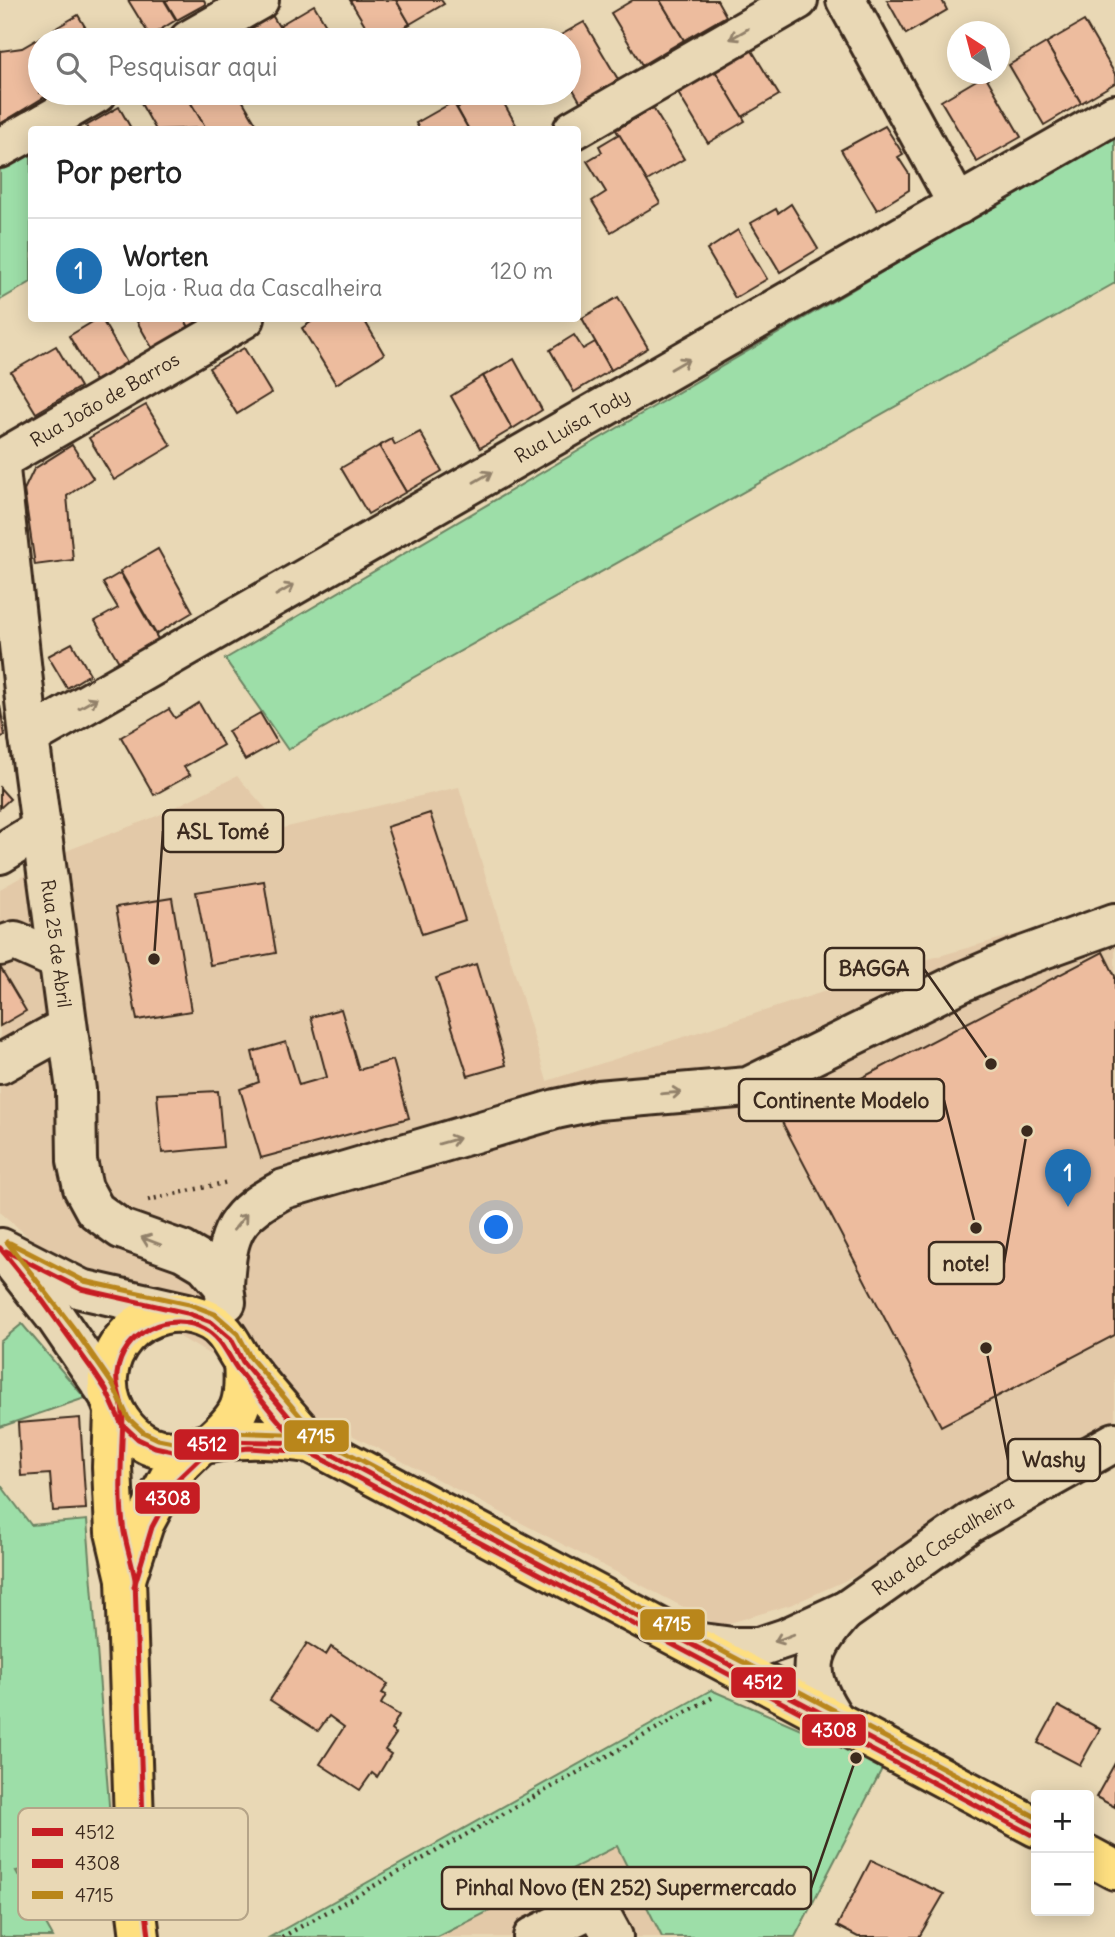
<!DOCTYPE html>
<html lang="pt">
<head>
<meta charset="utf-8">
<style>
	body { margin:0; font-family:Delius,sans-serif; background:#f2f2f2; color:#222 }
	.controls { position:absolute; right:21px; bottom:21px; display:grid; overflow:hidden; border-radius:7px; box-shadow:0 4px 18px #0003 }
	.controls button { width:63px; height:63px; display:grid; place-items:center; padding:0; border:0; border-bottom:2px solid #e0e0e0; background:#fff; color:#222; font:35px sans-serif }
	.compass { position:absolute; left:947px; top:21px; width:63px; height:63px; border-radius:50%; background:#fff; box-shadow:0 4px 18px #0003; rotate:324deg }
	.you { position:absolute; left:497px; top:1228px; width:24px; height:24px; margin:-18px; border:5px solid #fff; border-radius:50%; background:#1a73e8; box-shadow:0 0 0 10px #1a73e833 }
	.badge { display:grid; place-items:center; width:46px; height:46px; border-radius:50%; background:#1f6fb2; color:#fff; font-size:23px; font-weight:700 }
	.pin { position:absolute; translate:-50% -58px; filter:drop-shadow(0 2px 4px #0008) }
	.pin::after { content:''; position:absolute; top:37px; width:24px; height:21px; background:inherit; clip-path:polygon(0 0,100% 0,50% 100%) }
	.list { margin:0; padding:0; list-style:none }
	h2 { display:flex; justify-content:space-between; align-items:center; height:91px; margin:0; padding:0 28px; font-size:30px }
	h2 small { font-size:23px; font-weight:400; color:#767676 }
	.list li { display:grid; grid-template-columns:46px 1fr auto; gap:21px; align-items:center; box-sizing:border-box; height:105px; padding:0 28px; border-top:2px solid #e0e0e0 }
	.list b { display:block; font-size:26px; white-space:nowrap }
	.list p { margin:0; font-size:23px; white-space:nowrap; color:#767676 }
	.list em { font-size:23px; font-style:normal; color:#767676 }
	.icon { flex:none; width:38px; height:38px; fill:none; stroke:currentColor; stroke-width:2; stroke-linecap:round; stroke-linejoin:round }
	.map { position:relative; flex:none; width:1115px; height:1937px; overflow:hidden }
	.search { position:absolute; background:#fff; box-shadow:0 4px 18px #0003; left:28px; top:28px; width:553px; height:77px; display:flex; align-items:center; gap:18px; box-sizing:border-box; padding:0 24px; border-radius:38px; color:#767676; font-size:26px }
	.panel { position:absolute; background:#fff; box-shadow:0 4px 18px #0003; left:28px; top:126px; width:553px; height:196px; border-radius:7px }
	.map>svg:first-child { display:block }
</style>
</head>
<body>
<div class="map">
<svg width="1115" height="1937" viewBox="0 0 1115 1937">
	<rect width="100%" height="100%" fill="#e9d8b5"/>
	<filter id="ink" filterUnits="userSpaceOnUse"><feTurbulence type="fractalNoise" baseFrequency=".0143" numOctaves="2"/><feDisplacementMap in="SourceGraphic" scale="14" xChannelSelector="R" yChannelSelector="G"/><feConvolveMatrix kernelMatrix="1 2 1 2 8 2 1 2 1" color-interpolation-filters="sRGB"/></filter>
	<g filter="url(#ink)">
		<g fill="#e3c9a8">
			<path d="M237,776L283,828L459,787L547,1081L897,968L1115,906V1453L985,1518L793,1604L720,1626L317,1417L70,1273L0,1212V889L71,849L157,816Z"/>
			<path d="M617,1846L662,1937H438Z"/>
		</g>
		<g fill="#9ddea8" stroke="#6c8463" stroke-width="2">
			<path d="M1115,135V283L320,730L288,750L225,659Z"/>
			<path d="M31,147V282L0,300V170Z"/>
			<path d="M22,1324L85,1398L0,1427V1342Z"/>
			<path d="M0,1484L31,1525L87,1520L113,1856L16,1871L53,1937H0Z"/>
			<path d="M711,1690L884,1765L795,1937H662L617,1846L438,1937H270Z"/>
		</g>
		<g fill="#edbc9e" stroke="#3b2a1e" stroke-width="2">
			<path d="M128,0H164L176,20L150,36Z"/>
			<path d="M165,0H204L206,4L177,20Z"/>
			<path d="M350,0H396L410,24L381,40H374Z"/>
			<path d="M396,0H441L444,4L410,24Z"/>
			<path d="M633,0H660L684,40L642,65L611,13Z"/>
			<path d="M660,0H717L726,16L684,40Z"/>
			<path d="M887,0H942L947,10L906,34Z"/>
			<path d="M314,5L335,40H289L280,25Z"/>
			<path d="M78,15L93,40H43L41,37Z"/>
			<path d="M272,15L287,40H239L237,36Z"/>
			<path d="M1084,21L1115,74V83L1081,103L1046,43Z"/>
			<path d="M584,22L619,81L581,103L569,82V40H552Z"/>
			<path d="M41,37L43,40H40V93H51L0,124V51L22,48Z"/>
			<path d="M1046,43L1081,103L1044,125L1009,65Z"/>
			<path d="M751,49L779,95L742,117L715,71Z"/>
			<path d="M715,71L745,121L708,143L678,93Z"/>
			<path d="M985,75L1021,137L977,162L941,101Z"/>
			<path d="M140,93H185L206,128L156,130L136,95Z"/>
			<path d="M185,93H238L257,125L249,130H207Z"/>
			<path d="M484,93H498L519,130H469L457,108Z"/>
			<path d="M453,102L469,130H420L416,123Z"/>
			<path d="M119,107L132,130H88L86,126Z"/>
			<path d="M653,108L684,159L647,181L616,130Z"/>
			<path d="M885,126L903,154L898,157L909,174V190L877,210L841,150Z"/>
			<path d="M619,134L660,203L611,232L592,201L606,192L587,161L602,152L599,146Z"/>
			<path d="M791,204L818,249L780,272L751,223L776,209L778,213Z"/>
			<path d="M738,230L767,279L735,298L707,250Z"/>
			<path d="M618,297L648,348L611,370L582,318Z"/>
			<path d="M99,318H101L127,363L95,381L69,336Z"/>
			<path d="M135,318H184L190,329L154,351Z"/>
			<path d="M184,318H209L190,329Z"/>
			<path d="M317,318H363L384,354L336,384L302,328Z"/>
			<path d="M574,335L583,349L595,342L611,370L574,392L550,350Z"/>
			<path d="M56,346L80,387L36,413L11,372Z"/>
			<path d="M244,348L271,393L237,414L209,368Z"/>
			<path d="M514,359L542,410L512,429L483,376Z"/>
			<path d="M483,376L512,429L480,448L451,396Z"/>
			<path d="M146,405L171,446L114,480L89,438Z"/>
			<path d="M420,432L442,471L406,492L379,446L392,439L395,445Z"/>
			<path d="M72,445L93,478L67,496L73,560L35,565L24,490L34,469Z"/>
			<path d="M379,446L406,492L368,514L341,468Z"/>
			<path d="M158,549L193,612L156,634L120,571Z"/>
			<path d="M120,573L158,639L119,662L95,621L118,608L103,583Z"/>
			<path d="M72,643L90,674L67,688L48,656Z"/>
			<path d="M199,703L223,745L184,767L190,775L154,795L121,737L169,709L175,718Z"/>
			<path d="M0,705L5,736L0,737Z"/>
			<path d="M260,713L277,742L245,760L228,731Z"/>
			<path d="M0,788L10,799L0,808Z"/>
			<path d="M430,813L465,920L422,934L387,827Z"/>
			<path d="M264,881L276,953L210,965L196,892Z"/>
			<path d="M172,898L191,1011L137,1020L116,907Z"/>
			<path d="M1103,952L1115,976V1335L941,1426L781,1120Z"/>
			<path d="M476,964L506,1065L468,1076L436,978Z"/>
			<path d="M0,967L26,1011L0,1026Z"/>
			<path d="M341,1009L359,1070L393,1060L409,1118L261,1158L240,1089L259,1082L252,1052L286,1042L299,1085L327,1077L311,1017Z"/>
			<path d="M218,1091L223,1147L162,1153L157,1094Z"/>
			<path d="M80,1418L86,1509L53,1511L50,1474L21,1476L18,1423Z"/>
			<path d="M307,1643L326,1655L331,1647L388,1684L382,1693L386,1695L381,1704L399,1715L391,1730L396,1734L385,1750L391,1754L377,1777L372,1773L360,1790L320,1764L344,1727L329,1716L318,1731L270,1700Z"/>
			<path d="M1058,1706L1100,1729L1080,1765L1038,1743Z"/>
			<path d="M1115,1763V1807L1096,1797Z"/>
			<path d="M871,1860L944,1894L919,1937H858L837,1926Z"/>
		</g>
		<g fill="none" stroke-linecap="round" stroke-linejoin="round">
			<defs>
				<g id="minor">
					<path d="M846,0L958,205"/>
					<path d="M189,40L259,0"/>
					<path d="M33,130L97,93"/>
					<path d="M573,130L798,0"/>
					<path d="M0,148L32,130"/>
					<path id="s1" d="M0,460L245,318"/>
					<path id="s2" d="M0,469L29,737L76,1090L77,1161L83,1188L95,1210L121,1229L183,1251L205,1264L224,1286L226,1302"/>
					<path id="s3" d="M29,737L1115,114"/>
					<path d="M0,854L41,829"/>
					<path d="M0,946L15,941L58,960"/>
					<path d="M0,1064L67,1027"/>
					<path d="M1,1248L81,1289L187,1313"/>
					<path d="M8,1257L56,1318L108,1394"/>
					<path d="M224,1286C227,1231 234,1215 284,1189L556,1109L598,1100L748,1087L964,981L1015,959L1115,923"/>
					<path id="s4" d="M687,1641L733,1647H759L786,1638L847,1610L970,1523L1115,1442"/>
					<path d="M835,1720C803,1673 807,1652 845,1611"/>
					<path d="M533,1937L596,1906L613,1937"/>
				</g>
				<g id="major">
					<path d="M114,1412L112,1467L115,1532L126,1579L137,1913L140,1937"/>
					<path d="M209,1443C241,1415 246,1405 243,1362"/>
					<path d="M311,1443C290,1441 268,1438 247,1439C235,1439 222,1440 210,1443C189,1447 170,1455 148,1445C137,1440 128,1431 121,1421C79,1362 145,1288 210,1321C229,1331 233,1350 246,1366C266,1392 289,1417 311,1443L1036,1827"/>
					<path d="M126,1579L144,1524L171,1474L198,1448"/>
					<path d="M1089,1856L1115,1870"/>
				</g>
			</defs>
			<use href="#minor" stroke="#3b2a1e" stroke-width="44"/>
			<use href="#major" stroke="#3b2a1e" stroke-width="44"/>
			<g stroke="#3b2a1e" stroke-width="4.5" stroke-dasharray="2 5" stroke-linecap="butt">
				<path d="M148,1200L228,1182"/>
				<path d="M282,1937L715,1696"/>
			</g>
			<use href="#minor" stroke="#e9d8b5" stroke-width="38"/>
			<use href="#major" stroke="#fedf80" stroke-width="38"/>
			<defs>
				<g id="bus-1">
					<path d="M0,1248L42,1300L94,1372L106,1390L121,1423L138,1439L155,1447L173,1451L226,1441L311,1443L1036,1827"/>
					<path d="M6,1251L81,1289L187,1313L211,1322L231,1339L243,1362L311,1443L343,1460"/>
				</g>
				<g id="bus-2">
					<path d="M134,1587L152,1527L178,1479L203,1455L211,1452L249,1448L309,1452L342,1469"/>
					<path d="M149,1936L146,1912L135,1579C132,1563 127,1548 124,1532C118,1494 122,1454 123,1415C123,1401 115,1389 117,1374C122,1332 169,1310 205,1329C223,1339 227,1355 238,1370C259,1397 282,1427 307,1451L1032,1835"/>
				</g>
				<g id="bus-3">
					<path d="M7,1242L75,1330L113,1385L128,1418L143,1432L158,1439L173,1442L226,1432L314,1435L1036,1817"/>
					<path d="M10,1243L84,1281L189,1304L215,1314L238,1334L250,1357L317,1436L347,1452"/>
				</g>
			</defs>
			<use href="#bus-1" stroke="#e9d8b5" stroke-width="10"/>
			<use href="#bus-2" stroke="#e9d8b5" stroke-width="10"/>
			<use href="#bus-3" stroke="#e9d8b5" stroke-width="10"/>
			<use href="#bus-1" stroke="#c61d23" stroke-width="5"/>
			<use href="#bus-2" stroke="#c61d23" stroke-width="5"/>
			<use href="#bus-3" stroke="#b9861b" stroke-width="5"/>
		</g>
		<defs><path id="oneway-shaft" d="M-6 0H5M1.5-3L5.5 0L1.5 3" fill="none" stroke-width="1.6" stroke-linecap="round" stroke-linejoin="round" transform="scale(1.75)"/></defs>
		<g stroke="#92816a">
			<use href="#oneway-shaft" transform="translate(739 34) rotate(150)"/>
			<use href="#oneway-shaft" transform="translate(680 364) rotate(-30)"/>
			<use href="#oneway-shaft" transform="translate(483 477) rotate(-30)"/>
			<use href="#oneway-shaft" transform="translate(285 590) rotate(-30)"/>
			<use href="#oneway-shaft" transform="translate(88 703) rotate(-30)"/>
			<use href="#oneway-shaft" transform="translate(671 1093) rotate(-5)"/>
			<use href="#oneway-shaft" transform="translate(449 1141) rotate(-16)"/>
			<use href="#oneway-shaft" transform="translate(240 1222) rotate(-51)"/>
			<use href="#oneway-shaft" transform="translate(151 1241) rotate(-159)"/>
			<use href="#oneway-shaft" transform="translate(784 1638) rotate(159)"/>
		</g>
	</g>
	<g text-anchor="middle" stroke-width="6" stroke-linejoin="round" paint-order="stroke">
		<g font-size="19" fill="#3b2a1e" stroke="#e9d8b5">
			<text dy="7" stroke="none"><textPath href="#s1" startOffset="121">Rua João de Barros</textPath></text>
			<text dy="7" stroke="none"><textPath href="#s3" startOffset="626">Rua Luísa Tody</textPath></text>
			<text dy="7" stroke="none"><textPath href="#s2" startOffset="478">Rua 25 de Abril</textPath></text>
			<text dy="7" stroke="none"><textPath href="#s4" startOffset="284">Rua da Cascalheira</textPath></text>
		</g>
	</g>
	<rect x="18" y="1808" width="230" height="112" rx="10" fill="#e9d8b5" stroke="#b5a488" stroke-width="2"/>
	<rect x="32" y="1828" width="31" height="8" fill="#c61d23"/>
	<rect x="32" y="1859" width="31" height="9" fill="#c61d23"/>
	<rect x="32" y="1891" width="31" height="8" fill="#b9861b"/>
	<g font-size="19" fill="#3b2a1e">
		<text x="75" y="1839">4512</text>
		<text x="75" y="1870">4308</text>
		<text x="75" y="1902">4715</text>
	</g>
	<path fill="none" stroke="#3b2a1e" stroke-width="2.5" d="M154 959L163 831M991 1064L924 969M976 1228L944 1100M1027 1131L1004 1263M986 1348L1008 1460M856 1758L811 1888"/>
	<g fill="#3b2a1e" stroke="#e9d8b5" stroke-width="2.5">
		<circle cx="154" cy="959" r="7"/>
		<circle cx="991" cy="1064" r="7"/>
		<circle cx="976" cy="1228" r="7"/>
		<circle cx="1027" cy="1131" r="7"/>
		<circle cx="986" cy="1348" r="7"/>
		<circle cx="856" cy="1758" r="7"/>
	</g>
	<g fill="#e9d8b5" stroke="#3b2a1e" stroke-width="2.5">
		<rect x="163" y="810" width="120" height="42" rx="7"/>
		<rect x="825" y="948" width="99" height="42" rx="7"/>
		<rect x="739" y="1079" width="205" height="42" rx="7"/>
		<rect x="929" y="1242" width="75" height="42" rx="7"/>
		<rect x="1008" y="1439" width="92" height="42" rx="7"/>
		<rect x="442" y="1867" width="369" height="42" rx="7"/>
	</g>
	<g font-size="21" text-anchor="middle" font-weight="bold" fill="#3b2a1e">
		<text x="223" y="839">ASL Tomé</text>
		<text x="874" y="976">BAGGA</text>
		<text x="841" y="1108">Continente Modelo</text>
		<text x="966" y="1271">note!</text>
		<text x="1054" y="1467">Washy</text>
		<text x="626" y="1895">Pinhal Novo (EN 252) Supermercado</text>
	</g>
	<g stroke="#e9d8b5" stroke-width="2.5">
		<rect x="283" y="1419" width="67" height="34" rx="7" fill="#b9861b"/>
		<rect x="173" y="1428" width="67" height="33" rx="7" fill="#c61d23"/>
		<rect x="134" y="1481" width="67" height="34" rx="7" fill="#c61d23"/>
		<rect x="639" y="1608" width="67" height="33" rx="7" fill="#b9861b"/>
		<rect x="730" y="1666" width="67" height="33" rx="7" fill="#c61d23"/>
		<rect x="801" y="1713" width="66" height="34" rx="7" fill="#c61d23"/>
	</g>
	<g font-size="19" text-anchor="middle" font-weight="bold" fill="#fff">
		<text x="316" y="1443">4715</text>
		<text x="207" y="1451">4512</text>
		<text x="168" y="1505">4308</text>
		<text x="672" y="1631">4715</text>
		<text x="763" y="1689">4512</text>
		<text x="834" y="1737">4308</text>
	</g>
</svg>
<div class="controls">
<button>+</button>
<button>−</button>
</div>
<svg class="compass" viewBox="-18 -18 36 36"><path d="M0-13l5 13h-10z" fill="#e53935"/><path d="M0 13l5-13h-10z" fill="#767676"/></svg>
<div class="you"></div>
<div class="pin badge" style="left:1068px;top:1207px">1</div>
<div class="search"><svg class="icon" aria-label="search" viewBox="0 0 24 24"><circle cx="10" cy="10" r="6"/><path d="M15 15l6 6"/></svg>Pesquisar aqui</div>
<section class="panel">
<h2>Por perto<small></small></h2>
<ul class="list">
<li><span class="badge">1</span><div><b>Worten</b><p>Loja · Rua da Cascalheira</p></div><em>120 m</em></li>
</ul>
</section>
</div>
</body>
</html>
